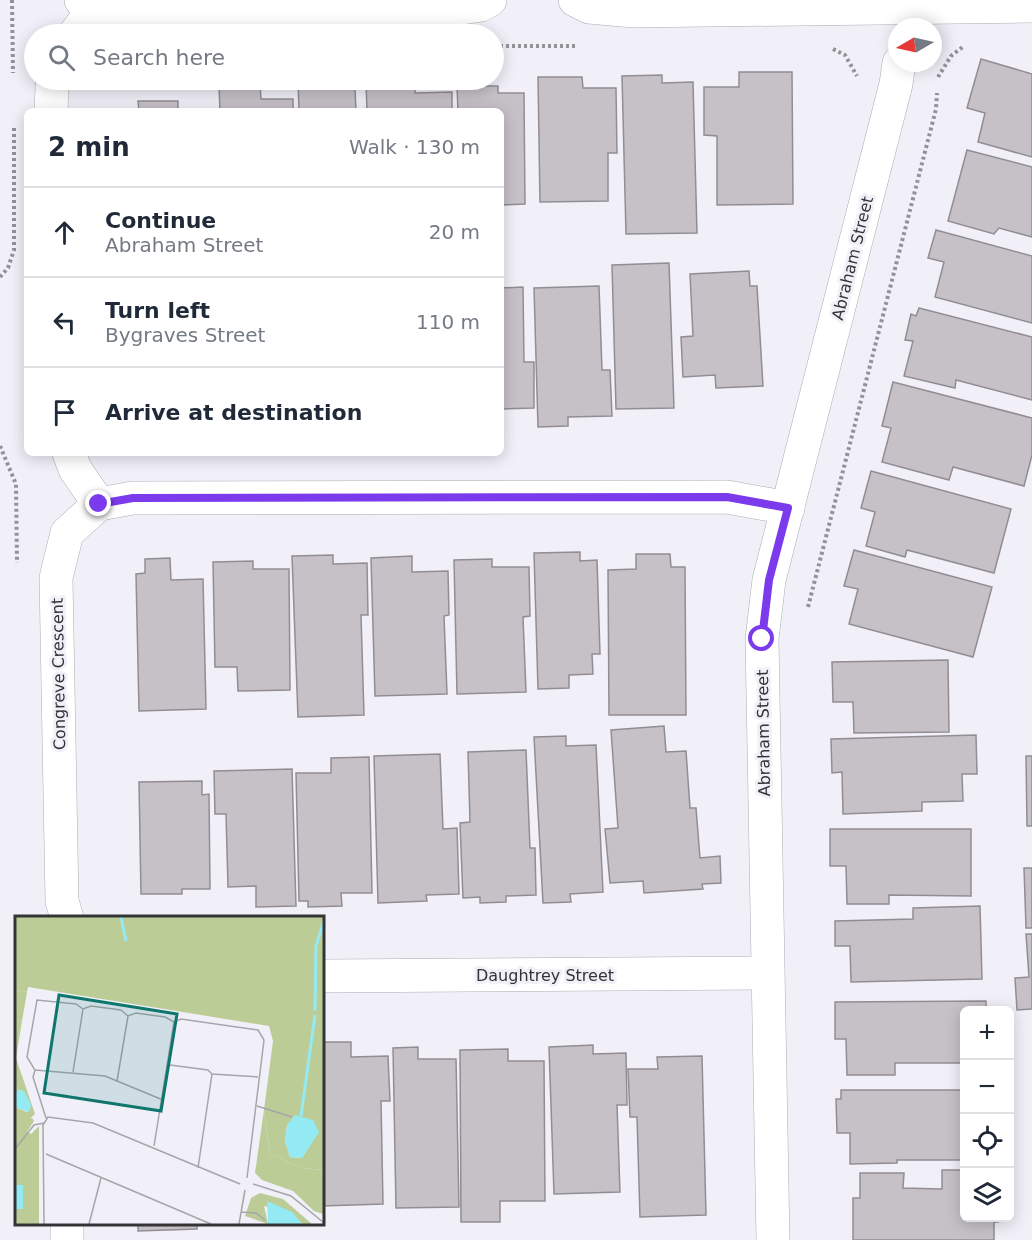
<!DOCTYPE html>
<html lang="en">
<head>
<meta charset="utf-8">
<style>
	body { margin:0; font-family:"DejaVu Sans",sans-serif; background:#f2f2f3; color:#1f2937 }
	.controls { position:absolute; right:18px; bottom:18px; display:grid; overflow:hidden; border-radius:9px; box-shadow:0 3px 15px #0003 }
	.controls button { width:54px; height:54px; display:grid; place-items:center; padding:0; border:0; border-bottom:2px solid #e0e1e3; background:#fff; color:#1f2937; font:30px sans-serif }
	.compass { position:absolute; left:888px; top:18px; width:54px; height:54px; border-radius:50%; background:#fff; box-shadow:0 3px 15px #0003; rotate:261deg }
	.stop { position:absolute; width:18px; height:18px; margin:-14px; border:4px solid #7c3aed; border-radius:50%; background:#fff }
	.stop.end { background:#7c3aed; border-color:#fff; box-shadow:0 2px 6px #0008 }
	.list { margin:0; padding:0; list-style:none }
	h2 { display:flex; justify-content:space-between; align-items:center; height:78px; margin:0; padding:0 24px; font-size:26px }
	h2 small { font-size:20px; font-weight:400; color:#747a83 }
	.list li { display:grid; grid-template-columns:39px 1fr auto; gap:18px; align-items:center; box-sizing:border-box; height:90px; padding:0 24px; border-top:2px solid #e0e1e3 }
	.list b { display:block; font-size:22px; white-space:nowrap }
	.list p { margin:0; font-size:20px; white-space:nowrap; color:#747a83 }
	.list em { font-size:20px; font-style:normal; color:#747a83 }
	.icon { flex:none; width:33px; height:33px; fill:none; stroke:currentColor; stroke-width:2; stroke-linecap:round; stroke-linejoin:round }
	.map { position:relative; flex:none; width:1032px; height:1240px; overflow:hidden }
	.search { position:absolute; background:#fff; box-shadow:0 3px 15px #0003; left:24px; top:24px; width:480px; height:66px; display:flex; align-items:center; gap:15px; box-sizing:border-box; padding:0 21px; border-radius:33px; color:#747a83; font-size:22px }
	.panel { position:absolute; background:#fff; box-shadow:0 3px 15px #0003; left:24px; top:108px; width:480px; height:348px; border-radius:9px }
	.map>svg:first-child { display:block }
</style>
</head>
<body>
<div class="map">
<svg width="1032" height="1240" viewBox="0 0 1032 1240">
	<rect width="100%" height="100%" fill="#f1f0f9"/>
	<g fill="#c6c0c7" stroke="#928d93" stroke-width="1.5">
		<path d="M981,59L1032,74V157L978,142L985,113L967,108Z"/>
		<path d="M739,72H792L793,204L717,205V136L704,135V87H739Z"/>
		<path d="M662,75V83L693,82L697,233L626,234L622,76Z"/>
		<path d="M538,77H582L583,88H616L617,153H608V201L540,202Z"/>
		<path d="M298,80H339V89H355L356,111H299Z"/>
		<path d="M415,82V93L452,92V111H367L366,83Z"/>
		<path d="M260,84L261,99H293V111H220L219,85Z"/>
		<path d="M457,86H498V93H524L525,204L501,205V111H458Z"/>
		<path d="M138,101H178V111H139Z"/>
		<path d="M967,150L1032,167V237L999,228L994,234L948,221Z"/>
		<path d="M936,230L1032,256V323L935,297L944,262L928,258Z"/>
		<path d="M669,263L674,408L616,409L612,265Z"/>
		<path d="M749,271L750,286H757L763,386L716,388L715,375L683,377L681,337L693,336L690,274Z"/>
		<path d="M599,286L602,370H610L612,416L568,417V426L538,427L534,288Z"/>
		<path d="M523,287L524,362H534V408L501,409V420V288Z"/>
		<path d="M919,308L1032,337V400L956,380L955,388L904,376L913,341L905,340L911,314L916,316Z"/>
		<path d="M893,382L1032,418V455L1024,486L953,467L949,480L882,462L891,428L882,426Z"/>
		<path d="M871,471L1011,509L994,573L907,550L905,557L866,546L875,512L861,508Z"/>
		<path d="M854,550L992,587L973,657L849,624L858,589L844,586Z"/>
		<path d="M580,552V561L597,560L600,654H592L593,674L569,675V688L538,689L534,553Z"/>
		<path d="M636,554H670L671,567H685L686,715H609L608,570L636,569Z"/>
		<path d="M333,555V564L367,563L368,615H361L364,715L298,717L292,556Z"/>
		<path d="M412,556V572L448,571L449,615L444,616L447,694L375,696L371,558Z"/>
		<path d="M170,558L171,580L203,579L206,709L139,711L136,574L145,573V559Z"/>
		<path d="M492,559V567H529L530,616L523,617L526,692L457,694L454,560Z"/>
		<path d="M253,561V569H289L290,690L238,691L237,667H215L213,562Z"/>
		<path d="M948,660L949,732L854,733L853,702H833L832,662Z"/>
		<path d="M664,726L666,752L686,751L690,808H696L700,858L720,856L721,883L702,884L703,889L644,893L643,881L610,883L605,829L618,828L611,730Z"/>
		<path d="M976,735L977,774H962L963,801L922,802V811L843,814L842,772L832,773L831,739Z"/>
		<path d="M566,736V746L596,745L603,892L570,894L571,902L543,903L534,737Z"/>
		<path d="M526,750L530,848H535L536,895L506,896V902L480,903V897L463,898L460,823L470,822L468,752Z"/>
		<path d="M440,754L443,829L457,828L459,894L426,895L427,901L378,903L374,756Z"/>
		<path d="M1026,756H1032V826H1027Z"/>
		<path d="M369,757L372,893H341L342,906L308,907V901H299L296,773H331V758Z"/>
		<path d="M292,769L296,906L256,907V886L228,887L226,814H215L214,771Z"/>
		<path d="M202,781V795L209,794L210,889H182V894H141L139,782Z"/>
		<path d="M830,829H971V896L889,895V904H847L846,866H830Z"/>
		<path d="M1024,868H1032V928H1026Z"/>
		<path d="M980,906L982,979L851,982L850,946H835V921L913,919V908Z"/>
		<path d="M1026,934H1032V1009L1017,1010L1015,978L1029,977Z"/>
		<path d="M986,1001V1010H964V1063H895V1075H847L846,1039H835V1002Z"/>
		<path d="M322,1042H351V1057L388,1056L390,1101H381L383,1204L322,1206Z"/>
		<path d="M593,1045V1054L626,1053L627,1105H617L620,1192L554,1194L549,1047Z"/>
		<path d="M418,1047V1059H456L459,1207L396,1208L393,1048Z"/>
		<path d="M508,1049V1061H544L545,1201H500V1222H461L460,1050Z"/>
		<path d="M702,1056L706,1215L640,1217L637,1117H630L628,1069H658L657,1057Z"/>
		<path d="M841,1090H964V1160H897V1163L850,1164V1133H837L836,1099H841Z"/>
		<path d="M942,1170H964V1218H998V1222H994V1240H853V1198H860V1173H904L903,1188L942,1189Z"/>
		<path d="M138,1224H197V1229L138,1231Z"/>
	</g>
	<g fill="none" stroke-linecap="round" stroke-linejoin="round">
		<defs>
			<g id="minor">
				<path d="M575,0L589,7L634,11L1032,6"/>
				<path d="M91,12L123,14L443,11L481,5L490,0"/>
				<path d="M75,34L91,12L81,0"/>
				<path d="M51,111L52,87L54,80"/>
				<path d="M99,504L133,498L727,497L788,508"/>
				<path d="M67,918L62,901L56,578L67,533L99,504L75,469L69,453"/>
				<path d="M322,976L767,973"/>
				<path d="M67,1224V1240"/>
				<path d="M773,1240L762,639L769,580L896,84L899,63"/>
			</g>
		</defs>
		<use href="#minor" stroke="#adacb4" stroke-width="34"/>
		<g stroke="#939298" stroke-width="4" stroke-dasharray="3 3" stroke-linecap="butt">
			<path d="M12,0L13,73"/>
			<path d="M494,46H577"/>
			<path d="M833,49L845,55L857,76"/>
			<path d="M938,77L951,56L964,46"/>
			<path d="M0,277L8,268L14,250V126"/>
			<path d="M0,446L16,484L17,563"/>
			<path d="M808,607L936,109L937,93"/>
		</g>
		<use href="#minor" stroke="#fff" stroke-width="33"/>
	</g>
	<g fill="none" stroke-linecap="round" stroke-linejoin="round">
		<path stroke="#7c3aed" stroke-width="8" d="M99,504L133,498L727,497L788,508L769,580L762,639"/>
	</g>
	<g text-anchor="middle" stroke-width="6" stroke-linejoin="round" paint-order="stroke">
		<g font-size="16" fill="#343437" stroke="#f1f0f9">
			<text transform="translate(852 258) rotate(-76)" y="6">Abraham Street</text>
			<text transform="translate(58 674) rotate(-91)" y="6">Congreve Crescent</text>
			<text transform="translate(763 733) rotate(-91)" y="6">Abraham Street</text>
			<text x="545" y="981">Daughtrey Street</text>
		</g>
	</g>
	<g transform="translate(15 916)">
		<rect width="309" height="309" fill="#f1f0f9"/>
		<path d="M17,202L19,205L12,216L16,218L24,210V308H0V293H8V269H0V205Z" fill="#bccc96"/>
		<path d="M0,1H309V254L287,252L255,238L249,194L258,125L254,110L13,71L12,76L0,74ZM272,209L304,215L287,242L275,241L270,225ZM0,104L7,105L1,142L20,198L12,205H0V191L12,196L16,189L7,174L0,178ZM245,277L268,283L297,308H287L277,296L249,290L253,308L230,300L236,282Z" fill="#bccc96" fill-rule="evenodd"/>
		<path d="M0,74L12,76L7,105L0,104ZM249,194L255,238L287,252L309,254L308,298L299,295L278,275L247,264L240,257Z" fill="#bccc96"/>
		<path d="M2,173L10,176L16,189L14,196L0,191ZM280,199L298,204L304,216L287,242L275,241L270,225L272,209ZM0,269H8V293H0ZM252,285L277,296L287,308H253Z" fill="#93eaf3"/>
		<path fill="none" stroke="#93eaf3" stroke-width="3" d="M106,1L111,25M300,95L301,30L309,5M286,200L300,99"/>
		<path fill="none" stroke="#a5a5ab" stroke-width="1.5" d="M155,149L193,154L197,158L243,161M20,154L90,160L148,184M58,156L68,93M102,165L113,100M242,190L277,201M31,202L18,161L20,154L12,141L22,84L61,88L68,93L76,90L106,94L113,100L121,97L150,101L159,106L166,103L243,114L249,124L232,262M139,230L159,106M0,233L19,209L29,207M31,238L196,308M183,252L197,158M238,268L276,280L308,306M226,296L241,297L250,304M29,308L28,209L33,201L78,207L225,268M74,308L86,262M224,308L230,274"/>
		<path fill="#0f766e" fill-opacity="0.15" stroke="#0f766e" stroke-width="3" d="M44,79L162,98L146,195L29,177Z"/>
		<rect width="309" height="309" fill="none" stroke="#343437" stroke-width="3"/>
	</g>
</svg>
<div class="controls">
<button>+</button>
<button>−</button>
<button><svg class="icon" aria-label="locate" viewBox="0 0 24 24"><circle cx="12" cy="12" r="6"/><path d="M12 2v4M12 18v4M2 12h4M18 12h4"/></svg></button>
<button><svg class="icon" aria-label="layers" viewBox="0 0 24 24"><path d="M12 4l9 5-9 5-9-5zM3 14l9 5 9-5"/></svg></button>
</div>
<svg class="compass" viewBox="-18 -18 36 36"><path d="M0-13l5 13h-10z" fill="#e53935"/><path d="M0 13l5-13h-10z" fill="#747a83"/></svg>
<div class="stop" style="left:762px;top:639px"></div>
<div class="stop end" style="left:99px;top:504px"></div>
<div class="search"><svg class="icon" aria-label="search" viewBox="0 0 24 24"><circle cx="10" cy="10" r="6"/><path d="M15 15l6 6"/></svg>Search here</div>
<section class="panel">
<h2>2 min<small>Walk · 130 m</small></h2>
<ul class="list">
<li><svg class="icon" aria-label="ahead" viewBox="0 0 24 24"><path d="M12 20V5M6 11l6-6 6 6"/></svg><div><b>Continue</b><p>Abraham Street</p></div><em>20 m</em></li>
<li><svg class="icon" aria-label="left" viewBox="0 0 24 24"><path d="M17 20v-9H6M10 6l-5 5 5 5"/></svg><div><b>Turn left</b><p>Bygraves Street</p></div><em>110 m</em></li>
<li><svg class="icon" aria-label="arrive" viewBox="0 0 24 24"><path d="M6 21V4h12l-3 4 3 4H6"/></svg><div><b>Arrive at destination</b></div></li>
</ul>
</section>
</div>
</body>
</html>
